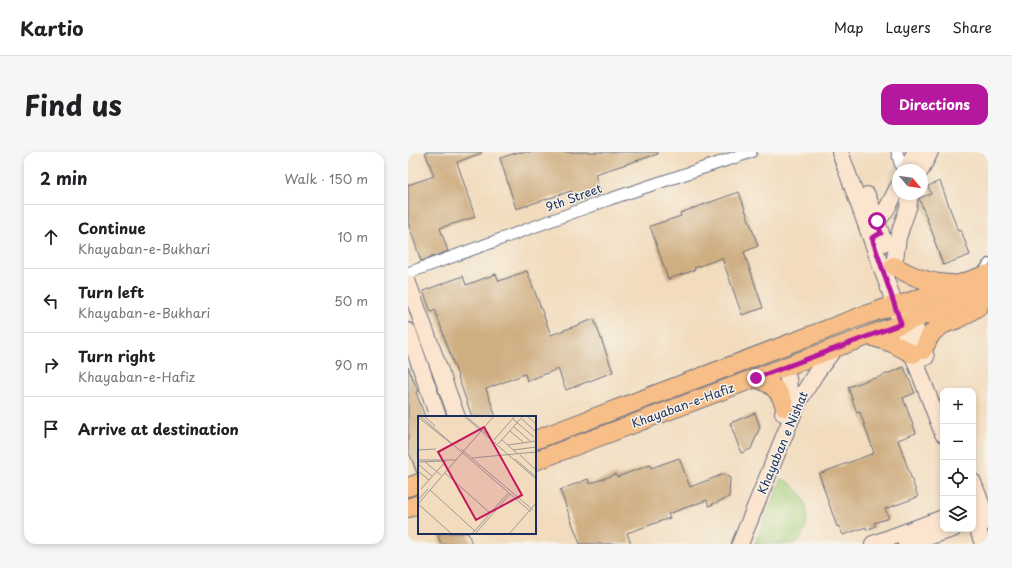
<!DOCTYPE html>
<html lang="en">
<head>
<meta charset="utf-8">
<style>
	body { margin:0; font-family:"Playpen Sans",sans-serif; background:#f6f6f6; color:#202124 }
	.controls { position:absolute; right:12px; bottom:12px; display:grid; overflow:hidden; border-radius:8px; box-shadow:0 2px 6px #0003 }
	.controls button { width:36px; height:36px; display:grid; place-items:center; padding:0; border:0; border-bottom:1px solid #e0e0e0; background:#fff; color:#202124; font:20px sans-serif }
	.compass { position:absolute; left:484px; top:12px; width:36px; height:36px; border-radius:50%; background:#fff; box-shadow:0 2px 6px #0003; rotate:119deg }
	.stop { position:absolute; width:12px; height:12px; margin:-9px; border:3px solid #b5179e; border-radius:50%; background:#fff }
	.stop.end { background:#b5179e; border-color:#fff; box-shadow:0 1px 4px #0008 }
	.list { margin:0; padding:0; list-style:none }
	h2 { display:flex; justify-content:space-between; align-items:center; height:52px; margin:0; padding:0 16px; font-size:17px }
	h2 small { font-size:13px; font-weight:400; color:#757577 }
	.list li { display:grid; grid-template-columns:26px 1fr auto; gap:12px; align-items:center; box-sizing:border-box; height:64px; padding:0 16px; border-top:1px solid #e0e0e0 }
	.list b { display:block; font-size:15px; white-space:nowrap }
	.list p { margin:0; font-size:13px; white-space:nowrap; color:#757577 }
	.list em { font-size:13px; font-style:normal; color:#757577 }
	.icon { flex:none; width:22px; height:22px; fill:none; stroke:currentColor; stroke-width:2; stroke-linecap:round; stroke-linejoin:round }
	.map { position:relative; flex:none; width:580px; height:392px; overflow:hidden; border-radius:12px }
	header { display:flex; align-items:center; gap:24px; box-sizing:border-box; height:56px; padding:0 20px; background:#fff; border-bottom:1px solid #e0e0e0 }
	header strong { font-size:19px }
	nav { display:flex; gap:22px; margin-inline-start:auto; font-size:14px }
	.intro { display:flex; align-items:center; justify-content:space-between; box-sizing:border-box; height:96px; padding:0 24px }
	h1 { margin:0; font-size:28px }
	.button { padding:10px 18px; border-radius:12px; background:#b5179e; color:#fff; font-size:14px; font-weight:700 }
	main { display:flex; gap:24px; padding:0 24px }
	aside { flex:1; background:#fff; border-radius:12px; box-shadow:0 2px 6px #0003 }
	.map>svg:first-child { display:block }
</style>
</head>
<body>
<header>
<strong>Kartio</strong>
<nav><a>Map</a><a>Layers</a><a>Share</a></nav>
</header>
<div class="intro"><h1>Find us</h1><a class="button">Directions</a></div>
<main>
<aside>
<h2>2 min<small>Walk · 150 m</small></h2>
<ul class="list">
<li><svg class="icon" aria-label="ahead" viewBox="0 0 24 24"><path d="M12 20V5M6 11l6-6 6 6"/></svg><div><b>Continue</b><p>Khayaban-e-Bukhari</p></div><em>10 m</em></li>
<li><svg class="icon" aria-label="left" viewBox="0 0 24 24"><path d="M17 20v-9H6M10 6l-5 5 5 5"/></svg><div><b>Turn left</b><p>Khayaban-e-Bukhari</p></div><em>50 m</em></li>
<li><svg class="icon" aria-label="right" viewBox="0 0 24 24"><path d="M7 20v-9h11M14 6l5 5-5 5"/></svg><div><b>Turn right</b><p>Khayaban-e-Hafiz</p></div><em>90 m</em></li>
<li><svg class="icon" aria-label="arrive" viewBox="0 0 24 24"><path d="M6 21V4h12l-3 4 3 4H6"/></svg><div><b>Arrive at destination</b></div></li>
</ul>
</aside>
<div class="map">
<svg width="580" height="392" viewBox="0 0 580 392">
	<rect width="100%" height="100%" fill="#f7f3e8"/>
	<filter id="ink" filterUnits="userSpaceOnUse"><feTurbulence type="fractalNoise" baseFrequency=".025" numOctaves="2"/><feDisplacementMap in="SourceGraphic" scale="8" xChannelSelector="R" yChannelSelector="G"/><feConvolveMatrix kernelMatrix="1 2 1 2 8 2 1 2 1" color-interpolation-filters="sRGB"/></filter>
	<filter id="wash" filterUnits="userSpaceOnUse"><feTurbulence type="fractalNoise" baseFrequency=".012" numOctaves="4" result="noise"/><feDisplacementMap in="SourceGraphic" scale="16" xChannelSelector="R" yChannelSelector="G"/><feGaussianBlur stdDeviation="0.9" result="paint"/><feColorMatrix in="noise" values="0 0 0 0 0 0 0 0 0 0 0 0 0 0 0 0 0 1.4 0 .05"/><feComposite in="paint" operator="in"/></filter>
	<g filter="url(#wash)">
		<rect width="100%" height="100%" fill="#f2dcbd"/>
		<path fill="#a6d07b" stroke="#60806c" d="M374,327C379,329 384,332 387,336C403,350 403,378 387,392H347Z"/>
		<g id="blocks">
			<g fill="#cfae82">
				<path d="M17,0H73L74,1L49,10L67,65L32,76L40,99L13,109L0,71V33L26,24Z"/>
				<path d="M111,0H250V2L187,22L193,42L167,50L163,39L108,57L92,6Z"/>
				<path d="M532,29L550,79L553,78L562,103L535,113L526,88H527L511,46L523,42L520,34Z"/>
				<path d="M331,40L350,94L336,100L355,156L334,163L314,106L286,116L287,118L260,127L242,74L273,64L272,61Z"/>
				<path d="M119,119L143,183L186,167L205,220L158,238L150,217L119,229L117,222L78,237L88,265H64L27,158L23,160L15,139L55,124L58,133L88,122L91,129Z"/>
				<path d="M0,215L10,239L8,240L17,265H11V321H9L0,298Z"/>
				<path d="M496,215L507,241L495,246L508,281L490,288L510,345L477,357L481,366L466,371L468,374L459,378L458,375L435,383L431,374L429,375L411,322L466,301L452,260L449,261L440,235L466,226V227Z"/>
				<path d="M347,261L352,275L343,297L333,301L322,271Z"/>
				<path d="M271,306L282,335L316,322L322,326L321,345L301,354L299,348L260,362L262,366L219,381L223,392H172L152,338L180,327L181,332L208,322L209,325L242,313L243,316Z"/>
				<path d="M36,381H60L64,392H33L30,383Z"/>
			</g>
		</g>
	</g>
	<g filter="url(#ink)">
		<use href="#blocks" fill-opacity="0" stroke="#666c7f" stroke-width="1"/>
		<g fill="none" stroke-linecap="round" stroke-linejoin="round">
			<defs>
				<path id="lane" d="M574,119L578,112L580,110"/>
				<g id="street">
					<path d="M489,0L494,18"/>
					<path d="M0,121L202,47L343,0"/>
				</g>
				<g id="secondary">
					<path d="M432,0L487,153L493,172L535,282"/>
					<path d="M499,18L507,0"/>
					<path d="M513,18L522,0"/>
					<path d="M459,43L469,69L476,91"/>
					<path d="M462,73C478,64 482,50 490,35"/>
					<path d="M486,114L490,86L494,73L500,56L502,42"/>
					<path d="M0,131L49,265"/>
					<path d="M500,156L518,205"/>
					<path d="M0,179L30,265"/>
					<path d="M375,261C382,243 383,234 377,215"/>
					<path d="M565,330L580,370"/>
					<path d="M565,363L575,392"/>
					<path d="M332,392L390,250L408,221L427,196"/>
					<path d="M465,392L535,366"/>
					<path d="M498,392L545,377"/>
				</g>
				<g id="primary">
					<path d="M486,114C504,125 524,132 545,132"/>
					<path d="M462,184L484,191L505,202"/>
					<path d="M515,198L522,184L525,180L530,176L536,172L550,167L570,155L577,143"/>
					<path d="M348,226C364,232 372,238 377,255"/>
					<path d="M127,288L454,164L487,153L498,151L580,122"/>
					<path d="M127,309L427,196L580,140"/>
					<path d="M0,335L11,331"/>
					<path d="M0,356L11,352"/>
				</g>
			</defs>
			<use href="#lane" stroke="#666c7f" stroke-width="8"/>
			<use href="#street" stroke="#666c7f" stroke-width="13"/>
			<use href="#secondary" stroke="#666c7f" stroke-width="18"/>
			<use href="#primary" stroke="#666c7f" stroke-width="20"/>
			<use href="#lane" stroke="#fff" stroke-width="5.5"/>
			<use href="#street" stroke="#fff" stroke-width="11"/>
			<use href="#secondary" stroke="#fce5cf" stroke-width="16"/>
			<use href="#primary" stroke="#f7be87" stroke-width="18"/>
		</g>
	</g>
	<g fill="none" stroke-linecap="round" stroke-linejoin="round" filter="url(#ink)">
		<path stroke="#b5179e" stroke-width="5" d="M348,226L493,172L464,86L473,81L469,69"/>
	</g>
	<g text-anchor="middle" stroke-width="3" stroke-linejoin="round" paint-order="stroke">
		<g font-size="12" fill="#1b2f5e" stroke="#f7f3e8">
			<text transform="translate(166 46) rotate(-20)" y="4">9th Street</text>
			<text transform="translate(275 254) rotate(-20)" y="4">Khayaban-e-Hafiz</text>
			<text transform="translate(375 291) rotate(-67)" y="4">Khayaban e Nishat</text>
		</g>
	</g>
	<g transform="translate(10 264)">
		<rect width="118" height="118" fill="#f2dcbd"/>
		<path fill="none" stroke="#9c9797" stroke-width="1" d="M2,0L113,96M6,0L17,10M46,0L118,63M109,0L118,8M0,1L35,29M50,2L69,18M95,3L116,21M104,3L118,16M96,11L112,25M92,15L105,26M76,24L97,0M84,24L100,38M80,28L105,0M90,29L118,25M43,33L115,94M0,34L18,33M95,34L118,31M102,39L118,54M54,42L118,36M97,43L118,61M0,44H38M0,46L27,45M7,46L23,59M0,48L14,60M0,55L11,64M27,57L72,97M3,73L28,45M12,74L57,115M0,84L10,73M0,88L76,0M0,88L34,118M54,118L90,77M57,118L92,78M91,118L118,87"/>
		<path fill="#c2185b" fill-opacity="0.15" stroke="#c2185b" stroke-width="2" d="M66,11L104,79L58,104L20,36Z"/>
		<rect width="118" height="118" fill="none" stroke="#1b2f5e" stroke-width="2"/>
	</g>
</svg>
<div class="controls">
<button>+</button>
<button>−</button>
<button><svg class="icon" aria-label="locate" viewBox="0 0 24 24"><circle cx="12" cy="12" r="6"/><path d="M12 2v4M12 18v4M2 12h4M18 12h4"/></svg></button>
<button><svg class="icon" aria-label="layers" viewBox="0 0 24 24"><path d="M12 4l9 5-9 5-9-5zM3 14l9 5 9-5"/></svg></button>
</div>
<svg class="compass" viewBox="-18 -18 36 36"><path d="M0-13l5 13h-10z" fill="#e53935"/><path d="M0 13l5-13h-10z" fill="#757577"/></svg>
<div class="stop" style="left:469px;top:69px"></div>
<div class="stop end" style="left:348px;top:226px"></div>
</div>
</main>
</body>
</html>
